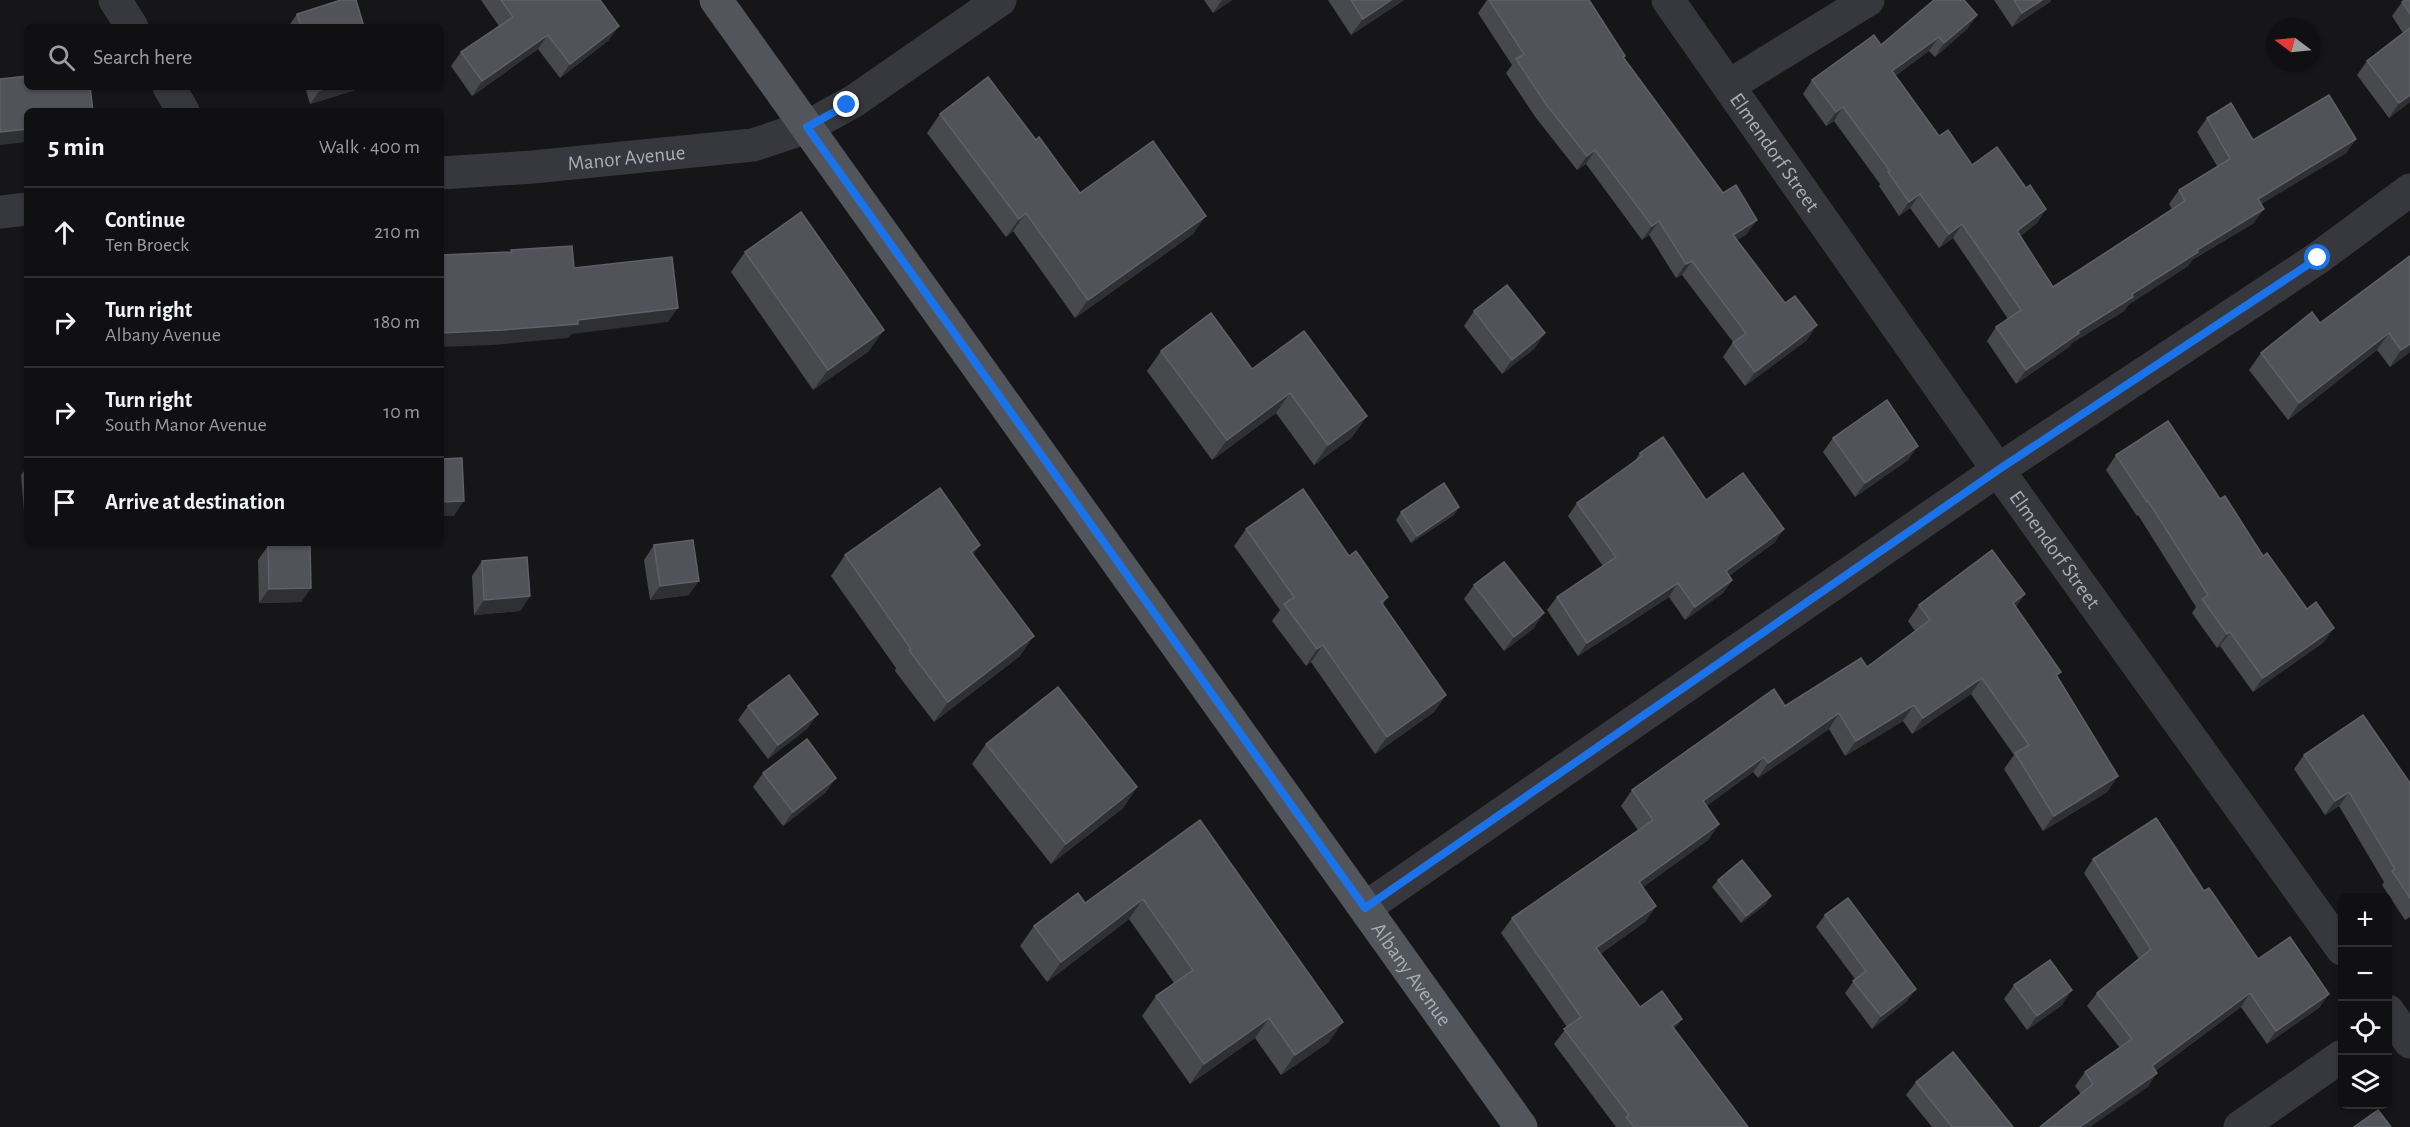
<!DOCTYPE html>
<html lang="en">
<head>
<meta charset="utf-8">
<style>
	body { margin:0; font-family:"Alegreya Sans",sans-serif; background:#19191b; color:#f1f3f6 }
	.controls { position:absolute; right:18px; bottom:18px; display:grid; overflow:hidden; border-radius:9px; box-shadow:0 2px 4px #0004 }
	.controls button { width:54px; height:54px; display:grid; place-items:center; padding:0; border:0; border-bottom:2px solid #303032; background:#101012; color:#f1f3f6; font:30px sans-serif }
	.compass { position:absolute; left:2266px; top:18px; width:54px; height:54px; border-radius:50%; background:#101012; box-shadow:0 2px 4px #0004; rotate:286deg }
	.stop { position:absolute; width:18px; height:18px; margin:-14px; border:4px solid #1a73e8; border-radius:50%; background:#fff }
	.stop.end { background:#1a73e8; border-color:#fff; box-shadow:0 2px 6px #0008 }
	.list { margin:0; padding:0; list-style:none }
	h2 { display:flex; justify-content:space-between; align-items:center; height:78px; margin:0; padding:0 24px; font-size:26px }
	h2 small { font-size:20px; font-weight:400; color:#9c9d9f }
	.list li { display:grid; grid-template-columns:39px 1fr auto; gap:18px; align-items:center; box-sizing:border-box; height:90px; padding:0 24px; border-top:2px solid #303032 }
	.list b { display:block; font-size:22px; white-space:nowrap }
	.list p { margin:0; font-size:20px; white-space:nowrap; color:#9c9d9f }
	.list em { font-size:20px; font-style:normal; color:#9c9d9f }
	.icon { flex:none; width:33px; height:33px; fill:none; stroke:currentColor; stroke-width:2; stroke-linecap:round; stroke-linejoin:round }
	.map { position:relative; flex:none; width:2410px; height:1127px; overflow:hidden }
	.search { position:absolute; background:#101012; box-shadow:0 2px 4px #0004; left:24px; top:24px; width:420px; height:66px; display:flex; align-items:center; gap:15px; box-sizing:border-box; padding:0 21px; border-radius:9px; color:#9c9d9f; font-size:22px }
	.panel { position:absolute; background:#101012; box-shadow:0 2px 4px #0004; left:24px; top:108px; width:420px; height:438px; border-radius:9px }
	.map>svg:first-child { display:block }
</style>
</head>
<body>
<div class="map">
<svg width="2410" height="1127" viewBox="0 0 2410 1127">
	<rect width="100%" height="100%" fill="#161618"/>
	<g fill="none" stroke-linecap="round" stroke-linejoin="round">
		<g stroke="#37383d" stroke-width="33">
			<path d="M115,0L132,27"/>
			<path id="s1" d="M1668,0L1998,470L2342,949"/>
			<path d="M1730,85L1868,0"/>
			<path d="M169,87L183,111"/>
			<path id="s2" d="M441,173L533,167L753,145L807,127L854,101L1000,0"/>
			<path d="M0,212L27,209"/>
			<path d="M1365,908L1998,470L2318,258L2410,190"/>
			<path d="M2388,1011L2410,1042"/>
			<path d="M2240,1127L2342,1056"/>
		</g>
		<path stroke="#53555c" stroke-width="33" id="s3" d="M716,0L1521,1127"/>
	</g>
	<g fill="#47494d">
		<path d="M481,0H600L609,40L560,78L538,49L472,96L451,66L461,52L499,26Z"/>
		<path d="M1204,0H1232L1213,13Z"/>
		<path d="M1328,0H1404L1351,35Z"/>
		<path d="M1487,0H1589L1625,56L1624,58L1747,234L1737,240L1807,340L1745,386L1723,357L1733,342L1682,275L1676,278L1649,235L1642,240L1586,164L1577,170L1536,118L1506,73L1512,65L1478,13Z"/>
		<path d="M1994,0H2051L2050,2L2012,27Z"/>
		<path d="M2410,0V102L2389,118L2357,75L2367,61L2403,33L2392,16L2402,2Z"/>
		<path d="M297,14L364,27H288Z"/>
		<path d="M1977,15L1967,29L1935,57L1929,51L1895,76L1939,136L1972,165L2026,188L2046,209L2037,223L2020,236L2053,287L2172,209L2169,204L2179,190L2217,166L2197,132L2207,118L2253,140L2356,139L2346,153L2261,204L2254,223L2192,260L2188,266L2128,305L2124,311L2072,343L2069,347L2016,384L1987,341L1996,327L2008,319L1953,238L1939,248L1910,208L1899,216L1879,186L1880,184L1834,121L1826,126L1803,94L1812,80L1881,45Z"/>
		<path d="M305,87H365L310,104Z"/>
		<path d="M940,114L1036,140L1080,193L1193,234L1075,318L1013,231L1006,237L927,133Z"/>
		<path d="M745,252L869,351L813,390L731,272Z"/>
		<path d="M2410,256V352L2390,367L2377,350L2288,420L2249,370L2261,353L2320,323Z"/>
		<path d="M1474,311L1535,348L1502,374L1464,326Z"/>
		<path d="M1161,351L1252,369L1367,416L1352,437L1314,465L1276,413L1212,460L1147,371Z"/>
		<path d="M1833,438L1908,460L1855,497L1823,452Z"/>
		<path d="M1640,453L1706,500L1775,542L1729,576L1732,580L1723,593L1685,620L1669,597L1578,656L1547,610L1557,597L1603,566L1568,516L1577,503L1634,462Z"/>
		<path d="M2116,455L2220,499L2263,556L2324,642L2253,692L2220,646L2217,648L2192,613L2196,607L2138,515L2137,516L2106,470Z"/>
		<path d="M27,467V536H26L21,475Z"/>
		<path d="M1459,507L1454,515L1411,543L1396,520L1401,512Z"/>
		<path d="M1246,529L1349,556L1388,597L1383,604L1446,695L1434,712L1375,754L1311,662L1306,666L1272,621L1280,610L1234,546Z"/>
		<path d="M654,545L689,595L650,600L644,560Z"/>
		<path d="M268,546L311,588L301,602L259,603L258,560Z"/>
		<path d="M845,555H973L1020,656L934,722L895,671L896,668L831,576Z"/>
		<path d="M482,561L530,596L520,611L474,615L472,576Z"/>
		<path d="M1474,585L1534,628L1504,651L1464,599Z"/>
		<path d="M1919,605L2016,607L2118,776L2107,792L2043,831L2004,769L2014,755L1971,694L1912,734L1903,721L1845,756L1829,729L1758,778L1753,772L1706,806L1719,824L1708,840L1643,887L1656,906L1645,922L1600,954L1640,1007L1675,1029L1748,1127H1616L1554,1044L1567,1027L1501,933L1512,918L1638,830L1621,806L1632,790L1785,706L1867,667L1915,631L1908,621Z"/>
		<path d="M748,706L808,728L768,759L738,720Z"/>
		<path d="M986,744L1137,787L1123,808L1051,864L972,764Z"/>
		<path d="M2304,755L2410,783V917L2405,920L2382,885L2384,882L2339,806L2325,815L2294,769Z"/>
		<path d="M763,773L826,792L783,826L753,787Z"/>
		<path d="M1200,820L1329,1042L1281,1075L1255,1038L1190,1084L1142,1016L1156,996L1174,983L1129,919L1047,982L1020,946L1034,926L1085,903Z"/>
		<path d="M2093,859L2204,891L2258,959L2320,1007L2267,1044L2241,1007L2155,1071L2148,1087L2081,1094L2075,1086L2085,1072L2120,1048L2087,1006L2097,993L2139,959L2084,873Z"/>
		<path d="M1718,880L1766,904L1741,923L1712,887Z"/>
		<path d="M1825,915L1907,1001L1872,1029L1845,993L1855,979L1816,927Z"/>
		<path d="M2014,985L2062,1005L2027,1030L2004,999Z"/>
		<path d="M1916,1082L2013,1127H1932L1906,1095Z"/>
	</g>
	<g fill="#2f3033">
		<path d="M1222,0H1232L1213,13Z"/>
		<path d="M1391,0H1404L1351,35L1363,19Z"/>
		<path d="M2042,0H2051L2050,2L2012,27L2022,13Z"/>
		<path d="M1977,15L1967,29L1935,57L1944,43Z"/>
		<path d="M619,26L609,40L560,78L570,64Z"/>
		<path d="M548,35L538,49L472,96L482,81Z"/>
		<path d="M1939,37L1929,51L1882,85L1892,71Z"/>
		<path d="M329,87H365L310,104L320,90Z"/>
		<path d="M2410,95V102L2389,118L2399,103Z"/>
		<path d="M1843,107L1834,121L1826,126L1836,112Z"/>
		<path d="M27,129V142L0,145V132Z"/>
		<path d="M2356,139L2346,153L2248,212L2258,199Z"/>
		<path d="M1595,150L1586,164L1577,170L1587,156Z"/>
		<path d="M1920,194L1910,208L1899,216L1909,202Z"/>
		<path d="M2046,209L2037,223L2007,245L2017,231Z"/>
		<path d="M2264,209L2254,223L2192,260L2188,266L2128,305L2124,311L2072,343L2069,347L2016,384L2026,370L2077,332L2197,250Z"/>
		<path d="M1026,213L1013,231L1006,237L1019,219Z"/>
		<path d="M1206,216L1193,234L1075,318L1088,300Z"/>
		<path d="M1757,220L1747,234L1723,249L1733,235Z"/>
		<path d="M1659,221L1649,235L1642,240L1652,226Z"/>
		<path d="M1962,224L1953,238L1939,248L1949,234Z"/>
		<path d="M1692,261L1682,275L1676,278L1686,264Z"/>
		<path d="M678,308L668,322L572,334L568,338L493,345L441,347V333L578,320Z"/>
		<path d="M1817,325L1807,340L1745,386L1755,372Z"/>
		<path d="M884,330L869,351L813,390L828,370Z"/>
		<path d="M1545,333L1535,348L1502,374L1512,360Z"/>
		<path d="M2389,333L2377,350L2288,420L2299,403Z"/>
		<path d="M2410,344V352L2390,367L2401,350Z"/>
		<path d="M1290,393L1276,413L1212,460L1227,440Z"/>
		<path d="M1367,416L1352,437L1314,465L1328,445Z"/>
		<path d="M1918,446L1908,460L1855,497L1865,483Z"/>
		<path d="M464,501L454,516H441V502Z"/>
		<path d="M1459,507L1454,515L1411,543L1417,536Z"/>
		<path d="M1784,529L1775,542L1716,585L1726,571Z"/>
		<path d="M980,545L966,566L971,552Z"/>
		<path d="M1732,580L1723,593L1685,620L1695,607Z"/>
		<path d="M699,581L689,595L650,600L660,586Z"/>
		<path d="M1678,583L1669,597L1578,656L1587,643Z"/>
		<path d="M311,588L301,602L259,603L269,589Z"/>
		<path d="M2025,594L2014,610L2013,603Z"/>
		<path d="M530,596L520,611L474,615L484,600Z"/>
		<path d="M1544,613L1534,628L1504,651L1514,637Z"/>
		<path d="M2334,628L2324,642L2253,692L2263,678Z"/>
		<path d="M2230,632L2220,646L2217,648L2227,634Z"/>
		<path d="M1034,636L1020,656L934,722L948,702Z"/>
		<path d="M1323,645L1311,662L1306,666L1317,649Z"/>
		<path d="M1982,678L1971,694L1912,734L1923,718Z"/>
		<path d="M1446,695L1434,712L1375,754L1387,737Z"/>
		<path d="M1914,705L1903,721L1845,756L1856,741Z"/>
		<path d="M1839,713L1829,729L1758,778L1768,763Z"/>
		<path d="M818,714L808,728L768,759L778,745Z"/>
		<path d="M1764,757L1753,772L1692,817L1703,801Z"/>
		<path d="M2118,776L2107,792L2043,831L2054,816Z"/>
		<path d="M836,778L826,792L783,826L793,812Z"/>
		<path d="M1137,787L1123,808L1051,864L1066,844Z"/>
		<path d="M2349,792L2339,806L2325,815L2335,801Z"/>
		<path d="M1719,824L1708,840L1628,898L1639,882Z"/>
		<path d="M1771,896L1766,904L1741,923L1746,916Z"/>
		<path d="M1143,899L1129,919L1047,982L1061,962Z"/>
		<path d="M1656,906L1645,922L1585,964L1596,948Z"/>
		<path d="M1916,989L1907,1001L1872,1029L1881,1016Z"/>
		<path d="M2072,990L2062,1005L2027,1030L2037,1016Z"/>
		<path d="M2250,993L2241,1007L2143,1080L2152,1066Z"/>
		<path d="M2329,994L2320,1007L2267,1044L2276,1031Z"/>
		<path d="M1269,1018L1255,1038L1190,1084L1204,1064Z"/>
		<path d="M1682,1019L1671,1034L1672,1026Z"/>
		<path d="M1343,1022L1329,1042L1281,1075L1295,1055Z"/>
		<path d="M2157,1073L2148,1087L2090,1127H2080Z"/>
	</g>
	<g fill="#525359" stroke="#5f6168" stroke-width="1.5">
		<path d="M341,0H356L364,27H301L297,14Z"/>
		<path d="M501,0H600L619,26L570,64L548,35L482,81L461,52L513,17Z"/>
		<path d="M1351,0H1391L1363,19Z"/>
		<path d="M1489,0H1589L1625,56L1623,57L1723,193L1736,185L1757,220L1733,235L1785,303L1795,296L1817,325L1755,372L1733,343L1746,333L1692,261L1686,264L1659,221L1652,226L1595,150L1587,156L1546,104L1516,59L1524,54Z"/>
		<path d="M1934,0H1964L1977,15L1944,43L1939,37L1892,71L1939,136L1948,130L1972,165L1997,147L2026,188L2030,185L2046,209L2017,231L2053,287L2185,201L2179,190L2230,159L2207,118L2231,103L2253,140L2329,95L2356,139L2258,199L2264,209L2197,250L2198,252L2132,294L2133,297L2077,332L2079,333L2026,370L1996,327L2021,310L1962,224L1949,234L1920,194L1909,202L1888,172L1890,171L1843,107L1836,112L1812,80L1874,35L1881,45Z"/>
		<path d="M2014,0H2042L2022,13Z"/>
		<path d="M2405,0H2410V14L2402,2Z"/>
		<path d="M2410,28V95L2399,103L2367,61Z"/>
		<path d="M27,76V87H90L93,111H27V129L0,132V79Z"/>
		<path d="M988,77L1036,140L1039,137L1080,193L1153,141L1206,216L1088,300L1026,213L1019,219L940,114Z"/>
		<path d="M320,87H329L320,90Z"/>
		<path d="M801,212L884,330L828,370L745,252Z"/>
		<path d="M572,246L574,268L672,257L678,308L578,320V324L503,330L441,333V255L512,252L511,250Z"/>
		<path d="M2410,256V344L2401,350L2389,333L2299,403L2261,353L2312,312L2320,323Z"/>
		<path d="M1507,285L1545,333L1512,360L1474,311Z"/>
		<path d="M1211,313L1252,369L1304,331L1367,416L1328,445L1290,393L1227,440L1161,351Z"/>
		<path d="M1887,400L1918,446L1865,483L1833,438Z"/>
		<path d="M2168,421L2220,499L2225,496L2263,556L2267,553L2307,609L2316,602L2334,628L2263,678L2230,632L2227,634L2202,599L2208,595L2148,501L2147,502L2116,455Z"/>
		<path d="M1663,437L1706,500L1743,473L1784,529L1726,571L1732,580L1695,607L1678,583L1587,643L1557,597L1616,557L1577,503L1642,456L1640,453Z"/>
		<path d="M462,458L464,501L441,502V459Z"/>
		<path d="M1444,483L1459,507L1417,536L1401,512Z"/>
		<path d="M940,488L980,545L971,552L1034,636L948,702L909,650L911,649L845,555Z"/>
		<path d="M1303,489L1349,556L1356,551L1388,597L1381,602L1446,695L1387,737L1323,645L1317,649L1284,604L1294,597L1246,529Z"/>
		<path d="M693,540L699,581L660,586L654,545Z"/>
		<path d="M310,545L311,588L269,589L268,546Z"/>
		<path d="M1992,550L2025,594L2013,603L2061,672L2056,675L2118,776L2054,816L2015,753L2029,745L1982,678L1923,718L1914,705L1856,741L1839,713L1768,763L1764,757L1703,801L1719,824L1639,882L1656,906L1596,948L1640,1007L1662,991L1682,1019L1672,1026L1748,1127H1634L1626,1117L1629,1115L1564,1029L1581,1017L1512,918L1653,820L1632,790L1774,689L1785,706L1861,658L1867,667L1930,620L1919,605Z"/>
		<path d="M527,557L530,596L484,600L482,561Z"/>
		<path d="M1504,562L1544,613L1514,637L1474,585Z"/>
		<path d="M789,675L818,714L778,745L748,706Z"/>
		<path d="M1058,687L1137,787L1066,844L986,744Z"/>
		<path d="M2363,715L2410,783V898L2392,871L2395,869L2349,792L2335,801L2304,755Z"/>
		<path d="M807,739L836,778L793,812L763,773Z"/>
		<path d="M2156,818L2204,891L2209,888L2258,959L2290,937L2329,994L2276,1031L2250,993L2152,1066L2157,1073L2080,1127H2040L2093,1084L2085,1072L2132,1039L2097,993L2151,949L2093,859Z"/>
		<path d="M1200,820L1343,1022L1295,1055L1269,1018L1204,1064L1156,996L1193,970L1143,899L1061,962L1034,926L1078,893L1085,903Z"/>
		<path d="M1742,860L1771,896L1746,916L1718,880Z"/>
		<path d="M1848,898L1916,989L1881,1016L1853,981L1866,971L1825,915Z"/>
		<path d="M2050,960L2072,990L2037,1016L2014,985Z"/>
		<path d="M1953,1052L2013,1127H1952L1916,1082Z"/>
		<path d="M2378,1110L2391,1127H2354Z"/>
	</g>
	<g fill="none" stroke-linecap="round" stroke-linejoin="round">
		<path stroke="#1a73e8" stroke-width="8" d="M847,105L807,127L1365,908L1998,470L2318,258"/>
	</g>
	<g text-anchor="middle" stroke-width="5" stroke-linejoin="round" paint-order="stroke">
		<g font-size="21" fill="#a8adb8" stroke="#111113">
			<text dy="7" stroke="none"><textPath href="#s1" startOffset="186">Elmendorf Street</textPath></text>
			<text dy="7" stroke="none"><textPath href="#s2" startOffset="186">Manor Avenue</textPath></text>
			<text dy="7" stroke="none"><textPath href="#s1" startOffset="672">Elmendorf Street</textPath></text>
			<text dy="7" stroke="none"><textPath href="#s3" startOffset="1197">Albany Avenue</textPath></text>
		</g>
	</g>
</svg>
<div class="controls">
<button>+</button>
<button>−</button>
<button><svg class="icon" aria-label="locate" viewBox="0 0 24 24"><circle cx="12" cy="12" r="6"/><path d="M12 2v4M12 18v4M2 12h4M18 12h4"/></svg></button>
<button><svg class="icon" aria-label="layers" viewBox="0 0 24 24"><path d="M12 4l9 5-9 5-9-5zM3 14l9 5 9-5"/></svg></button>
</div>
<svg class="compass" viewBox="-18 -18 36 36"><path d="M0-13l5 13h-10z" fill="#e53935"/><path d="M0 13l5-13h-10z" fill="#9c9d9f"/></svg>
<div class="stop" style="left:2318px;top:258px"></div>
<div class="stop end" style="left:847px;top:105px"></div>
<div class="search"><svg class="icon" aria-label="search" viewBox="0 0 24 24"><circle cx="10" cy="10" r="6"/><path d="M15 15l6 6"/></svg>Search here</div>
<section class="panel">
<h2>5 min<small>Walk · 400 m</small></h2>
<ul class="list">
<li><svg class="icon" aria-label="ahead" viewBox="0 0 24 24"><path d="M12 20V5M6 11l6-6 6 6"/></svg><div><b>Continue</b><p>Ten Broeck</p></div><em>210 m</em></li>
<li><svg class="icon" aria-label="right" viewBox="0 0 24 24"><path d="M7 20v-9h11M14 6l5 5-5 5"/></svg><div><b>Turn right</b><p>Albany Avenue</p></div><em>180 m</em></li>
<li><svg class="icon" aria-label="right" viewBox="0 0 24 24"><path d="M7 20v-9h11M14 6l5 5-5 5"/></svg><div><b>Turn right</b><p>South Manor Avenue</p></div><em>10 m</em></li>
<li><svg class="icon" aria-label="arrive" viewBox="0 0 24 24"><path d="M6 21V4h12l-3 4 3 4H6"/></svg><div><b>Arrive at destination</b></div></li>
</ul>
</section>
</div>
</body>
</html>
